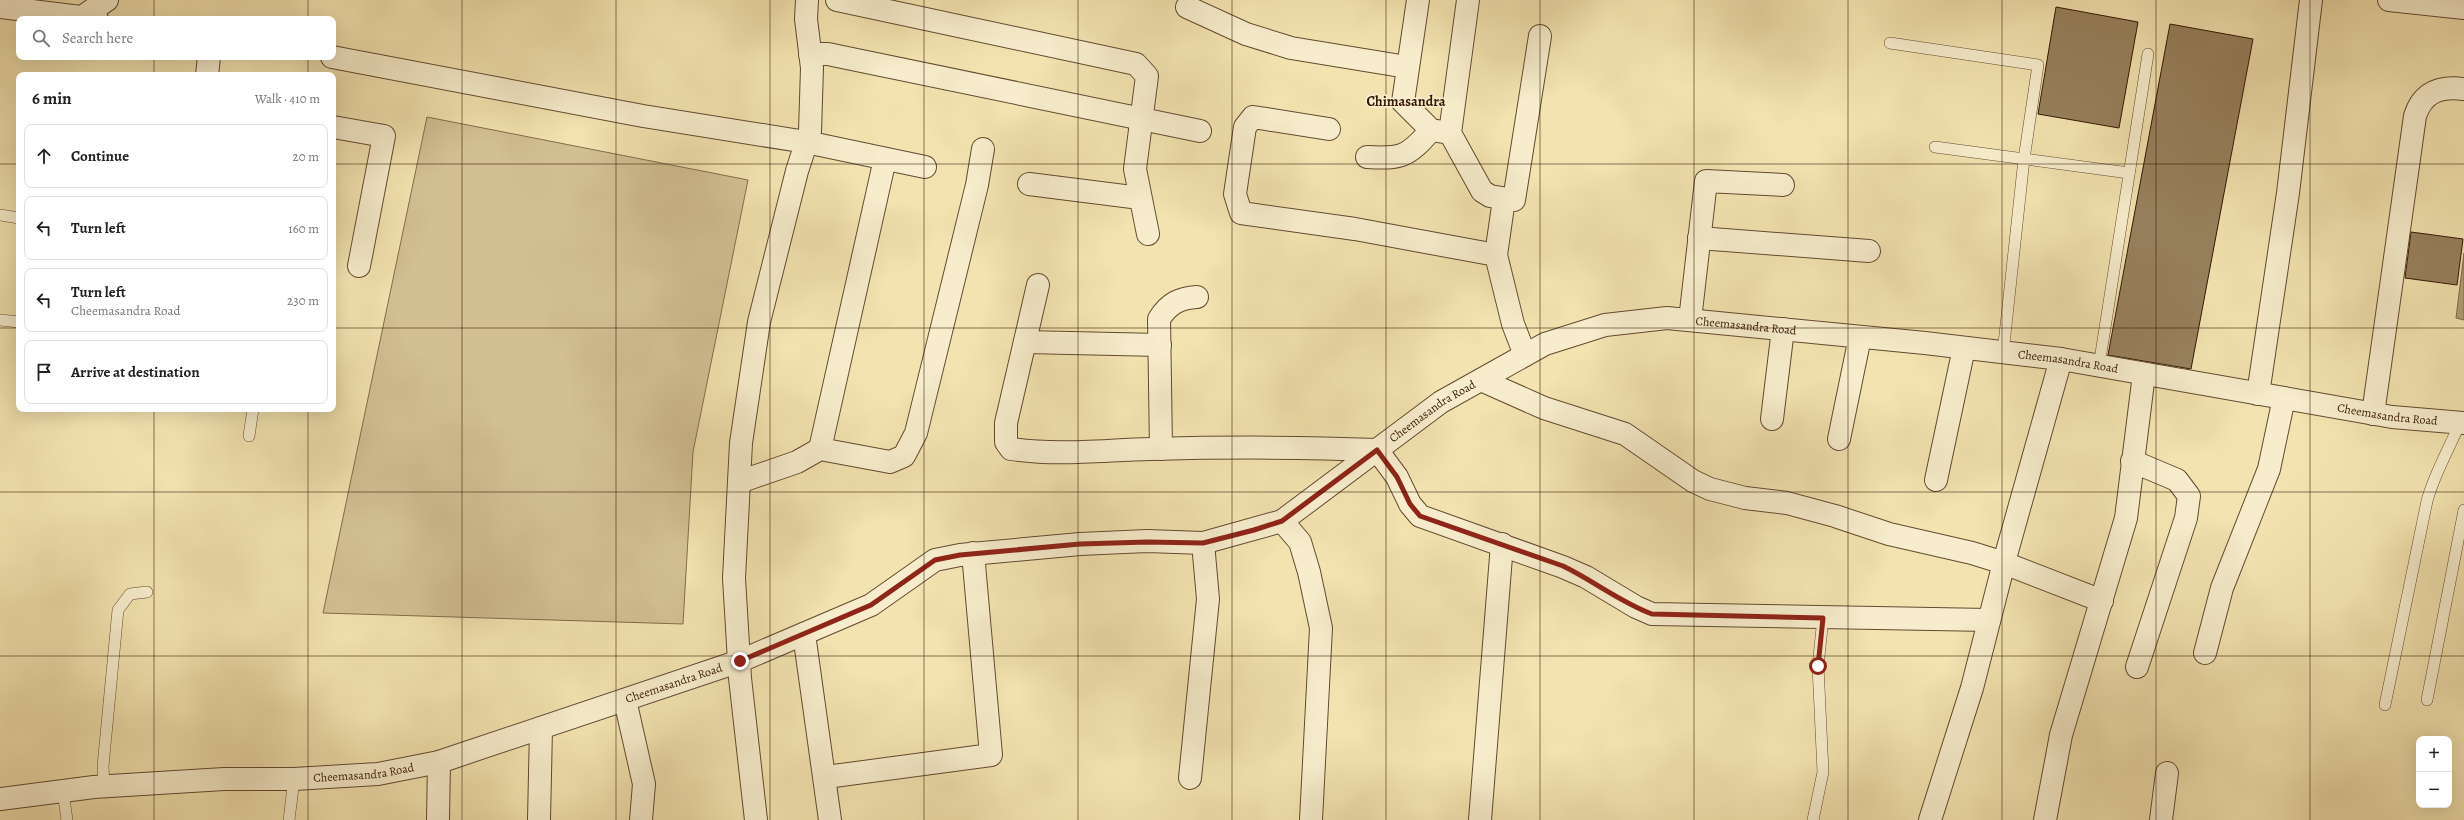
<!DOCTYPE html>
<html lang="en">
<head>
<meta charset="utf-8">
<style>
	body { margin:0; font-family:Alegreya,serif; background:#f6f6f6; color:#202124 }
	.controls { position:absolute; right:12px; bottom:12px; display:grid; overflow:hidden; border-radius:8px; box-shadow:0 4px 16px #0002 }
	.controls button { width:36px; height:36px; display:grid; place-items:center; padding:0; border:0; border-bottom:1px solid #e0e0e0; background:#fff; color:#202124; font:20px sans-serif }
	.stop { position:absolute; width:12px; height:12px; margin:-9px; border:3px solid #8f2418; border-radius:50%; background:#fff }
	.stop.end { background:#8f2418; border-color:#fff; box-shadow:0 1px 4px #0008 }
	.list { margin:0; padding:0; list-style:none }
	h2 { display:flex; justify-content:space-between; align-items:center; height:52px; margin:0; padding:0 16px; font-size:17px }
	h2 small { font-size:13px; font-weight:400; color:#757577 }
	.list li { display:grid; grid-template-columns:26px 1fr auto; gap:12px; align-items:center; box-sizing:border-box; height:64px; margin:0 8px 8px; padding:0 8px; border:1px solid #e0e0e0; border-radius:8px }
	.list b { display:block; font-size:15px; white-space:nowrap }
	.list p { margin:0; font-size:13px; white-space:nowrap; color:#757577 }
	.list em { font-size:13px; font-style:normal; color:#757577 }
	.icon { flex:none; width:22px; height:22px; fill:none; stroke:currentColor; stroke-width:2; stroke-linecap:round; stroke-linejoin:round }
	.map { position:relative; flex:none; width:2464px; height:820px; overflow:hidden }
	.search { position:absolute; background:#fff; box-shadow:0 4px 16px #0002; left:16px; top:16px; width:320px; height:44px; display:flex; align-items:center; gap:10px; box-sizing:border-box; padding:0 14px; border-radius:8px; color:#757577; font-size:15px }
	.panel { position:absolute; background:#fff; box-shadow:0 4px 16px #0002; left:16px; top:72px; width:320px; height:340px; border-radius:8px }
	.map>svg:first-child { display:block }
</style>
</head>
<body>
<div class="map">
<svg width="2464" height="820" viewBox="0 0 2464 820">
	<rect width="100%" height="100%" fill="#f2e3b0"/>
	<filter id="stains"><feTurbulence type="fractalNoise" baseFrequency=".005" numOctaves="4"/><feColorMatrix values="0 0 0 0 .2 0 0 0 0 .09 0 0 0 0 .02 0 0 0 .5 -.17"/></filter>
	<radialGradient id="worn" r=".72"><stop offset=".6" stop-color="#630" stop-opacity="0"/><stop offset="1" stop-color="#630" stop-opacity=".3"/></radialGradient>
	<path fill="#d2c093" stroke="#846c4c" d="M427,117L748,180L693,452L683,624L323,613Z"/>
	<path fill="#b29e76" stroke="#806848" d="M2464,253V320L2456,318Z"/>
	<g fill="#97815d" stroke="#351704">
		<path d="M2056,7L2138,22L2119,128L2038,114Z"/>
		<path d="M2170,24L2253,39L2191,369L2108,355Z"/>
		<path d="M2411,232L2463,239L2457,285L2405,278Z"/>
	</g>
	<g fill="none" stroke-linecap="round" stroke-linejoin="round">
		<defs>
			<g id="service">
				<path d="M1890,43L2038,65L2024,159L2003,353"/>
				<path d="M1935,147L2129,173"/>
				<path d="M0,215L19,218"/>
				<path d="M0,320L19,322"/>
				<path d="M2099,366L2148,54"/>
				<path d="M249,436L253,409"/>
				<path d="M2427,700L2464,510"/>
				<path d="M2385,705L2427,501C2434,474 2449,449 2460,423"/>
				<path d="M104,787L103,766L118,610L130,594L147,592"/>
				<path d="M63,791L67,820"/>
				<path d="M289,820L294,779"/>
				<path d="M1813,820L1823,772L1818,666L1823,618"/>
			</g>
			<g id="minor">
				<path d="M837,0L1136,64L1147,76L1135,169L1148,234"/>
				<path d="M1418,0L1403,102L1431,130L1450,133"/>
				<path d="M1468,0L1450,133L1482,191L1490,196L1514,200L1540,36"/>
				<path d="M2389,0L2464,8"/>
				<path d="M0,7L97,19"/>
				<path d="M1187,7L1246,34L1291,48L1407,67"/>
				<path d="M82,17L107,0"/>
				<path d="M810,54H828L847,58L1200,131"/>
				<path d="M332,57L643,116L806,142L925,167"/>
				<path d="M207,75L209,57"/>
				<path d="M333,127L384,136L359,266"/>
				<path d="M1329,129L1253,117L1245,127L1235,194L1241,213L1355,229L1496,255"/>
				<path d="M1367,157C1401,159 1408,157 1431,130"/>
				<path d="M1029,184L1140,198"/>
				<path d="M1504,199L1496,255L1513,324L1525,355"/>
				<path d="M1699,238L1869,251"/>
				<path d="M1038,285L1006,423V442L1011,449C1058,456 1104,450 1151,449C1226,447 1302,447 1377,450L1397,477L1410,504L1420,516L1563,567L1586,577L1636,607L1652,614L1989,620"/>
				<path d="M1690,320L1706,181L1783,185"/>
				<path d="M1025,342L1160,345"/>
				<path d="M1481,380L1544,408L1625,434L1693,481L1710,489L1745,498L1787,503L1835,516L1889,534L1972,553L2004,563L2102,601"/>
				<path d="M2258,394L2288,193L2311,0"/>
				<path d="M2373,414L2415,116C2423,91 2441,86 2464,89"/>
				<path d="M1772,419L1783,329"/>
				<path d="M1839,439L1860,337"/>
				<path d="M820,449L885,159"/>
				<path d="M1161,449L1159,319C1169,303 1180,298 1197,297"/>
				<path d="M2132,461L2177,480L2189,496L2186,518L2137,667"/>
				<path d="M1936,480L1964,348"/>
				<path d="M739,482L797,462L820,449L890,462L904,456L916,433L977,185L983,149"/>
				<path d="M1282,521L1300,542L1309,572L1321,628L1311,820"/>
				<path d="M804,634L830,820"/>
				<path d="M2205,653L2222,588L2269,469L2284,398"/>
				<path d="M625,700L644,784L641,820"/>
				<path d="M826,777L991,755L973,553"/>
				<path d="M1190,778L1208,599L1203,543"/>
				<path d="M438,820L439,762"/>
				<path d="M539,820L541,728"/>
				<path d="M756,820L740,678L734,578L741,443L759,322L797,171L810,131L812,68L806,19L807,0"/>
				<path d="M1480,820L1502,544"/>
				<path d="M1930,820L1972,688L2006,555L2061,359"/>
				<path d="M2045,820L2061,735L2126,518L2144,374"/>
				<path d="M2161,820L2167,773"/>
			</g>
			<g id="tertiary">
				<path id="s1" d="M0,799L94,787L224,779H294L378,774L439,762L740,661L871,605L935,560L960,555L1080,544L1147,541L1203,543L1282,521L1441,402L1545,344L1605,325L1667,318L1925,343L2061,359L2392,417L2464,423"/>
			</g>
		</defs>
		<use href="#service" stroke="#644a2f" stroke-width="12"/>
		<use href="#minor" stroke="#644a2f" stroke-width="24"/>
		<use href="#tertiary" stroke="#644a2f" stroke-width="24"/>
		<use href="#service" stroke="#f7edcc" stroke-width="11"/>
		<use href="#minor" stroke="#f7edcc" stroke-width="22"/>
		<use href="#tertiary" stroke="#f7edcc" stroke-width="22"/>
	</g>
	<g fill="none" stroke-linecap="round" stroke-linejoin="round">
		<path stroke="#8f2418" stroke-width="5" d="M740,661L871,605L935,560L960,555L1080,544L1147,542L1203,543L1254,530L1282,521L1377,450L1397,477L1410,504L1420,516L1563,566C1594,581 1620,602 1652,614L1823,618L1818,666"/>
	</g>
	<path fill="none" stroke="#351704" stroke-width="1" stroke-opacity="0.55" d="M154,0V19M308,0V19M462,0V820M616,0V820M770,0V820M924,0V820M1078,0V820M1232,0V820M1386,0V820M1540,0V820M1694,0V820M1848,0V820M2002,0V820M2156,0V820M2310,0V820M154,57V75M308,57V75M0,164H19M333,164H2464M0,328H19M333,328H2464M154,409V820M308,409V820M0,492H2464M0,656H2464"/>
	<g text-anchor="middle" stroke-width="3.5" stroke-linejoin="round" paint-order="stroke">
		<g font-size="12" fill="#351704" stroke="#f7edcc">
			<text dy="4" stroke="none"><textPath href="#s1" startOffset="1853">Cheemasandra Road</textPath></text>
			<text dy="4" stroke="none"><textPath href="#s1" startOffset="2177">Cheemasandra Road</textPath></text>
			<text dy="4" stroke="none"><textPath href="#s1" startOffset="1517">Cheemasandra Road</textPath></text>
			<text dy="4" stroke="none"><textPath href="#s1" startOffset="2501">Cheemasandra Road</textPath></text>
			<text dy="4" stroke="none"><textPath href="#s1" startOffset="689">Cheemasandra Road</textPath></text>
			<text dy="4" stroke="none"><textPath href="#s1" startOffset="365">Cheemasandra Road</textPath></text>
		</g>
		<g font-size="14" font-weight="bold" fill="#351704" stroke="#f7edcc">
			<text x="1406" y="106">Chimasandra</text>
		</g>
	</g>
	<rect width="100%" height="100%" filter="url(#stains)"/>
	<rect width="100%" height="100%" fill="url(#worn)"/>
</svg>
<div class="controls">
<button>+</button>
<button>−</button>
</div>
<div class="stop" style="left:1818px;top:666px"></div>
<div class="stop end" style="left:740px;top:661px"></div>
<div class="search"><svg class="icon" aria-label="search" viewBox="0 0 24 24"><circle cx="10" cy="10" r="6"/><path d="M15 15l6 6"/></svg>Search here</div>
<section class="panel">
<h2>6 min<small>Walk · 410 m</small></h2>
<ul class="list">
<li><svg class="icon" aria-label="ahead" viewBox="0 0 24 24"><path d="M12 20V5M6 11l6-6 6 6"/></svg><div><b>Continue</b></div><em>20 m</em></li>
<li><svg class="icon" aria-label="left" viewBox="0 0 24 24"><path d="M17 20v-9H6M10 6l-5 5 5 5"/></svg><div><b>Turn left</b></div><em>160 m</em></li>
<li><svg class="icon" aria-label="left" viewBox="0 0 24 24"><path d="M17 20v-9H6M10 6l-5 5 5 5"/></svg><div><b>Turn left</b><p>Cheemasandra Road</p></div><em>230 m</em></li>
<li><svg class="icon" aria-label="arrive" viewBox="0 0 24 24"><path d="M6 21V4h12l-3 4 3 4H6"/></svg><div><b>Arrive at destination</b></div></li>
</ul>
</section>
</div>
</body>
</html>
